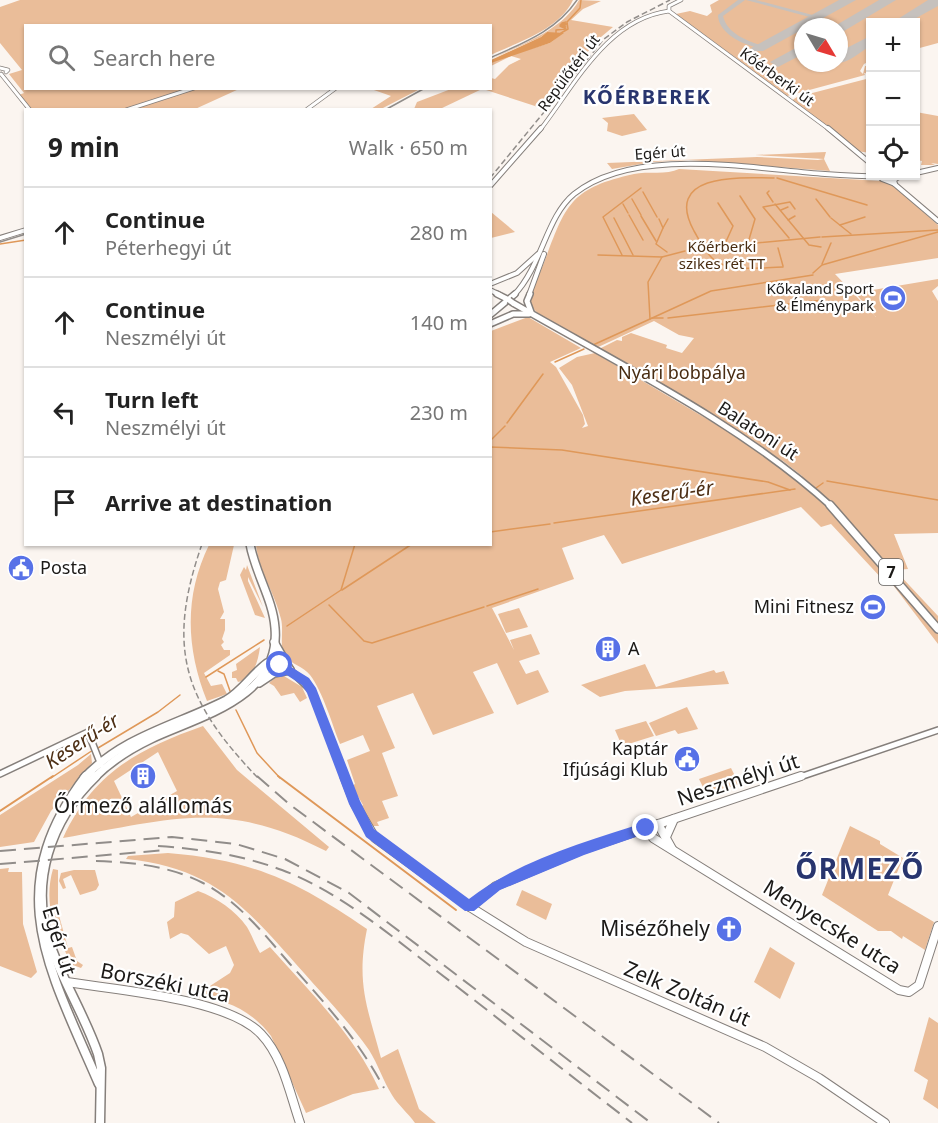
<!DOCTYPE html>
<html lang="en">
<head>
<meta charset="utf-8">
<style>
	body { margin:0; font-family:"Noto Sans",sans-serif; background:#f2f2f2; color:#222 }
	.controls { position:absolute; right:18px; top:18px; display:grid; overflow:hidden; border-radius:0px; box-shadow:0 2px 4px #0004 }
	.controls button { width:54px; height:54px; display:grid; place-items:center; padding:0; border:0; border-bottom:2px solid #e0e0e0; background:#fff; color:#222; font:30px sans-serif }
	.compass { position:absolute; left:794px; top:18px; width:54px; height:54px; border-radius:50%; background:#fff; box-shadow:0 2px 4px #0004; rotate:128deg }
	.stop { position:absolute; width:18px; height:18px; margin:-14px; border:4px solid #5771e7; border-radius:50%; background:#fff }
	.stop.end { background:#5771e7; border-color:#fff; box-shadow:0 2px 6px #0008 }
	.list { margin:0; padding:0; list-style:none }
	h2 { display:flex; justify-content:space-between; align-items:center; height:78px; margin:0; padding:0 24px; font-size:26px }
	h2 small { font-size:20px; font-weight:400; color:#767676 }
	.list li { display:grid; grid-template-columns:39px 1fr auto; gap:18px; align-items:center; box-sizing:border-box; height:90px; padding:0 24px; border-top:2px solid #e0e0e0 }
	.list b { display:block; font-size:22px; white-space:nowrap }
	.list p { margin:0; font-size:20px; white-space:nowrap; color:#767676 }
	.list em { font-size:20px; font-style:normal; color:#767676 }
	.icon { flex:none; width:33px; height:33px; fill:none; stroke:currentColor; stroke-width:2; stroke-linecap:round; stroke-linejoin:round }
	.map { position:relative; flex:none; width:938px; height:1123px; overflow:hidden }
	.search { position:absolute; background:#fff; box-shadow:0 2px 4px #0004; left:24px; top:24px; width:468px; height:66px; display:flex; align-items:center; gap:15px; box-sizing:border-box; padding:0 21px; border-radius:0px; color:#767676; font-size:22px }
	.panel { position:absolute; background:#fff; box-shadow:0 2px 4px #0004; left:24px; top:108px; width:468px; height:438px; border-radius:0px }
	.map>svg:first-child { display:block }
</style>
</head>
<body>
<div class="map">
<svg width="938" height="1123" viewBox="0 0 938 1123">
	<rect width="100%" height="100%" fill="#fbf5f0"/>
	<g fill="#eabd99" fill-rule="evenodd">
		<path d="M20,0H573C559,30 518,42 491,55L490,26H26V88L239,89L193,110L30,109L19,95L24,93L9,74L22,70L0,43V7Z"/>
		<path d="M579,0L601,1L583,9L571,20L613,27L601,37L538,107L483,89L490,88L491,78L495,79L509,65L521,59L511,56L491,66L492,62L505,57L504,55L508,56L550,43L563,33H557L558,36L539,41L549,36L547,32L541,37L491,59C521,44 562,31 579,0Z"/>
		<path d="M719,0H938V43L916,49V22H870V61L864,64L860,71L863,74L865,66H870L868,69L870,74L864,73L865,75L787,96L676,14L690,11L707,16L712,12L710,5ZM803,27H839V63H803Z"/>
		<path d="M870,78V153L857,151L791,101L797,97Z"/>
		<path d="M371,89H420L381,109H371L391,96Z"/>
		<path d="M451,89H482L440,109H414L417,102Z"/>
		<path d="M916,112L938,116V164L931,163L935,165H921L922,161L916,160Z"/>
		<path d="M634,114L647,130L622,136L607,131L608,123L602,118Z"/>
		<path d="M826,152L824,159L830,171L689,160L653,162L612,169L607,163L757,157L818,160L824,159L755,155Z"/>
		<path d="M679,169L881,181L892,184L938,225V258L835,274L876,317L855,293L938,279V286L932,291L938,301V533L894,534L908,569L895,570L938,616V644L893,585L884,581L831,524L821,527L801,507L622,564L604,535L562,548L574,579L492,608L514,650L510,640L531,634L540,654L519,661L526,674L538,670L549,692L517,705L497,663L473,672L494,713L433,735L413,693L377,706L395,748L382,753L398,796L382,801L389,818L377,822L379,826H373L360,807L363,805L352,786L355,784L347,760L370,751L363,735L340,744C332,724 323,692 310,675C304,667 291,664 285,656C279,647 284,630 281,619C275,593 259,572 256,545L490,544L491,331L528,317L581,348L550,362L556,367L583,415L585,424L582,428L588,426L572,385L559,368L577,357L595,353L724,429L796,478L802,476L783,461L706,416L710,412L599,349L617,340L622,341V337L631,333L667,345L666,348L682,353L694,338L679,335L654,321L594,349C578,335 538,322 530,303C531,289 540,274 545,260C566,204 571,188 634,174C647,171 667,175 679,169Z"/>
		<path d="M491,212L515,232L491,238Z"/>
		<path d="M209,545H234L226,580L220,582L218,589L224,612L220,619H225V630L222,639L224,642L221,645L224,650H230V655L204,673L211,686L222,684L227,694L207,701C186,648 184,596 209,545Z"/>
		<path d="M247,565L263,607L248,577V581L265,618L255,615L240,575L244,567L246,570Z"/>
		<path d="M519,608L528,627L506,633L498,614Z"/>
		<path d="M260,647C258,661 254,679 238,682L236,678H232V672L237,670L236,664Z"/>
		<path d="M645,664L656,687L714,670L716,673L724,671L729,684L625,691L600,697L581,685Z"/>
		<path d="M284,676L302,687L307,698L300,702L294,693L281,696L274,686L269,683L276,677Z"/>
		<path d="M687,707L698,729L678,734L675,730L656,736L649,723Z"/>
		<path d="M646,721L654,736L622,746L615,730Z"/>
		<path d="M203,726L237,770L329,847L326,851C224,798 169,820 63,838C93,773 138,749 203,726ZM158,752L177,791L131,817L114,781Z"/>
		<path d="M91,754L92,763L51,811L34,842L0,847V815L78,765Z"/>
		<path d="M731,768L739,784L707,795L699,779Z"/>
		<path d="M850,826L880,841V844L903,858L888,895L934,922L925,950L903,936L902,939L891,931H878L822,895Z"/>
		<path d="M168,853C253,860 297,881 367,929C356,983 367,1006 381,1058L398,1049L419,1109L436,1123H415C408,1113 398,1105 392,1095C383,1081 378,1064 369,1050C350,1023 326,998 304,973C248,910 216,868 126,859L128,856Z"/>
		<path d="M9,868L8,872H22L23,924L37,972L31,978L0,966V869Z"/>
		<path d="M53,869L58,870V912L68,948L72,947L77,961L83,965L81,968L73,965C55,936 43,903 53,869Z"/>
		<path d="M74,870H95L99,885L96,890L80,895L71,875L63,879L66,888L63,889L59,881L61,873Z"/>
		<path d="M522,890L552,904L546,920L516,905Z"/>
		<path d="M198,891C217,898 235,910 247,927C252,935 255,945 260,953L270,947C309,991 354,1034 379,1089L353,1094L306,1113L271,1036C251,1010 225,998 193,997L230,973L234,965L226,946L209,954L188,935L181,933L170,939L167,922L174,917L175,902Z"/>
		<path d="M770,947L795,963L780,999L754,982Z"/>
		<path d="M929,1017L938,1023V1109L923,1099L928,1080L914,1071Z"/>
	</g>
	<path fill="#df9859" d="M547,32L564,33L550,43L491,63V60L541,37Z"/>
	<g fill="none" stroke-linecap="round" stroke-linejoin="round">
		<g stroke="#df9859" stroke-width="1.5">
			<path d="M561,33L568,29L567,22L580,8L581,0"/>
			<path d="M556,34V30L566,29L560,26L566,27L560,25H566L561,24H567L562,23L566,22"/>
			<path d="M774,178C737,177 663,174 694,231C700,241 708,258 719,263C738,272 763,267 783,267"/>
			<path d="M777,178L867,205"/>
			<path d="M769,191L767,193L773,202"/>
			<path d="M643,192L657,217"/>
			<path d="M740,196L755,219L748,243"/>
			<path d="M632,199L641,215"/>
			<path d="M816,199L830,217"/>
			<path d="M718,203L733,226L724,246"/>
			<path d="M623,204L628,213"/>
			<path d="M775,204L809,245L821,247"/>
			<path d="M781,210L788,207"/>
			<path d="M629,215L643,240"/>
			<path d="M641,216L656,241"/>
			<path d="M614,218L633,255"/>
			<path d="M831,218L851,234"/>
			<path d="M659,219L663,228L656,244L667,252"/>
			<path d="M788,220L795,216"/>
			<path d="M840,225L865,217"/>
			<path d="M663,228L668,219"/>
			<path d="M822,237L938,230"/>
			<path d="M789,238L763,207L790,202L795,209"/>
			<path d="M0,244L26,240"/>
			<path d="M703,248L820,237"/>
			<path d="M778,248L783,266"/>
			<path d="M598,255L662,257"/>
			<path d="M622,255L603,217L641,188"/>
			<path d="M822,264L831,243"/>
			<path d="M813,273L822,265L938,232"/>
			<path d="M652,318H663"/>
			<path d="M668,318L823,300"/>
			<path d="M650,319L711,291L813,275"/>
			<path d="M593,345L650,319L648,282L662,257L685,251"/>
			<path d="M555,362L584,349"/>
			<path d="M507,423L543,374"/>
			<path d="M490,441L505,426"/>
			<path d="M490,447L562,450L768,482L790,490"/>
			<path d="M827,481L938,500"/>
			<path d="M816,488L823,483"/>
			<path d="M554,523L795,489"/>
			<path d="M490,532L550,524"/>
			<path d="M342,590L412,544"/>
			<path d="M329,605L364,641L372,643L484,607"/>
			<path d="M487,606L538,589"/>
			<path d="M287,626L341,590L355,544"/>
			<path d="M218,671L224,674L230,691"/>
			<path d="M206,677L264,640"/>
			<path d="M236,710L257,753L280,778"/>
			<path d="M98,748L158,712L180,695"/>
			<path d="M51,778L93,750"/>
		</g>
		<g stroke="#df9859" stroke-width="2">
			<path d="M278,776L456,910"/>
			<path d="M0,811L53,776"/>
		</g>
		<g fill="#c6c1bd" fill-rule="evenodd">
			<path d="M738,0H745L723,16C727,34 748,41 763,46V48C746,47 718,34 718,15Z"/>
			<path d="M746,0H756L820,17L817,19Z"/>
		</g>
		<g fill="#c6c1bd" fill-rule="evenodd">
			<path d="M839,0H856L763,51H753L751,48Z"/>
			<path d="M879,0H896L844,31L839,32V27H833Z"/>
			<path d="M928,0H938V6L909,22H893Z"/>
			<path d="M870,36V46C860,52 849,63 837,63H839V52Z"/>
			<path d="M803,44V54L778,67L770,62Z"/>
		</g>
		<defs>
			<g id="tertiary-far3">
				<path d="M681,0L669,6V11L830,130"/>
				<path d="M540,130C575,85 607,19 669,11"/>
			</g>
			<g id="tertiary-far2">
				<path d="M828,128L870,163"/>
				<path d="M885,176L938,221"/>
				<path d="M490,186L541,128"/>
				<path d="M0,238L26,230"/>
			</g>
			<g id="tertiary-far1">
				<path d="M267,663L290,670L312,691L345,778"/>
				<path d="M0,774L88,732L101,765"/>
				<path d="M797,778L938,730"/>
			</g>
			<g id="tertiary">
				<path d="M344,776L355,804L375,838L470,907L526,942L765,1047L819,1078L885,1123"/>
				<path d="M658,824L672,849"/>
				<path d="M646,828L653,838L899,990L909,992L919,985L938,926"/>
				<path d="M666,837L674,819"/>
				<path d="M470,907L496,886L584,849L801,776"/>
			</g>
			<path id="secondary" d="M67,982C116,990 227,998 261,1034C283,1057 290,1094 300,1123"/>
			<g id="primary-far4">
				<path d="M0,68L8,70L6,72"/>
				<path d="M1,74L30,110"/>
				<path d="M126,110L194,88"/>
				<path d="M306,110L336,88"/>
			</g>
			<g id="primary-far3">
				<path d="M916,173L938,168"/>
				<path d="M882,179L895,184L894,180L900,176"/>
				<path d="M490,284L517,273L538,254"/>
				<path d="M490,290L500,295"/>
				<path d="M514,295C542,266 546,217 574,194C635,145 753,169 825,174C851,176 877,177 903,176"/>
				<path d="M529,295L544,254"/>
			</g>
			<g id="primary-far2">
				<path d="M497,294L509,300"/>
				<path d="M530,294L527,301L531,312"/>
				<path d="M513,303C620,365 740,423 832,507"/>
				<path d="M490,315L515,294"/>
				<path d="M490,324L513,314H529"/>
			</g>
			<g id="primary-far1">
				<path d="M830,505L938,629"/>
				<path d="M274,642L290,670"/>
				<path d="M259,683L274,673L290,670"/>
				<path d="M84,778C123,736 177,725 226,700C242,691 252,674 267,663"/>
				<path d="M94,778C111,761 130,749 151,739C200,716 281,698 275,628C273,599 255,573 250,544"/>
			</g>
			<g id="primary">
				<path d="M86,776C0,889 49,968 99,1084"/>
				<path d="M96,776C50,820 29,883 50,944C63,982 85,1016 98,1054L101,1068L100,1123"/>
			</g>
		</defs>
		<use href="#tertiary-far3" stroke="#857f7b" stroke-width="4.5"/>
		<use href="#tertiary-far2" stroke="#857f7b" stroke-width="6"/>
		<use href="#tertiary-far1" stroke="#857f7b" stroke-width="8"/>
		<use href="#tertiary" stroke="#857f7b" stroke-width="10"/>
		<use href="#secondary" stroke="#857f7b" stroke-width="10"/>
		<use href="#primary-far4" stroke="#857f7b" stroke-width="4.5"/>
		<use href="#primary-far3" stroke="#857f7b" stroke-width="6"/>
		<use href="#primary-far2" stroke="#857f7b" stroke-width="8"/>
		<use href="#primary-far1" stroke="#857f7b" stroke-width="10"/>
		<use href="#primary" stroke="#857f7b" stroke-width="11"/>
		<use href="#tertiary-far3" stroke="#fff" stroke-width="3"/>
		<use href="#tertiary-far2" stroke="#fff" stroke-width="4"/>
		<use href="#tertiary-far1" stroke="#fff" stroke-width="5"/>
		<use href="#tertiary" stroke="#fff" stroke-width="8"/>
		<use href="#secondary" stroke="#fff" stroke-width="8"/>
		<use href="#primary-far4" stroke="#fff" stroke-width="3"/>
		<use href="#primary-far3" stroke="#fff" stroke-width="4"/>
		<use href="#primary-far2" stroke="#fff" stroke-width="5"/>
		<use href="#primary-far1" stroke="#fff" stroke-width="7"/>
		<use href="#primary" stroke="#fff" stroke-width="8"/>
		<g stroke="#918d8a" stroke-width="1.5">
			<path d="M490,58C523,43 556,31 577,0"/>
			<path d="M385,110L425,88"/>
			<path d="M0,242L26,234"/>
		</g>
		<g stroke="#918d8a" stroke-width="1.5" stroke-dasharray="6 3" stroke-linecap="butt">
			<path d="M490,178L604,39L627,22L670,0"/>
			<path d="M202,544C166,647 183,700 258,778"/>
		</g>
		<g stroke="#918d8a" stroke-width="2" stroke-dasharray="16 8" stroke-linecap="butt">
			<path d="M257,776L289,804L719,1123"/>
			<path d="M158,846C201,849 242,855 282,870C340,892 390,935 438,972C503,1022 567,1073 632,1123"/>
			<path d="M0,851L172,837L236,844L285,859L349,893L651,1123"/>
			<path d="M96,861C132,862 170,866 203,883C239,902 264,934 290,964C325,1003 359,1041 384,1088"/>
			<path d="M0,864L166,850"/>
		</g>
		<defs>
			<path id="primary-bridge" d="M509,300L513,303"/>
		</defs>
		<use href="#primary-bridge" stroke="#857f7b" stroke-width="8" stroke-linecap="butt"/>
		<use href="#primary-bridge" stroke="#fff" stroke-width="5"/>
	</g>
	<path fill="#5771e7" d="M280,660L309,678L316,688L360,801L374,829L469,899C517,861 588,841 646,822L652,828L650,832L584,855L500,890L474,911H465L366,837L349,804L307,693L302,685L276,668V662Z"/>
	<defs>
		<symbol id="stadium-disc" viewBox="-11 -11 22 22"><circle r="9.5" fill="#5771e7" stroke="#fff"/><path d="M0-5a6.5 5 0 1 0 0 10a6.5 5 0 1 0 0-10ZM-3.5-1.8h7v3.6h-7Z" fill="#fff"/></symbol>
		<symbol id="civic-disc" viewBox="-11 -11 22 22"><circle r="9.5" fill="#5771e7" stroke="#fff"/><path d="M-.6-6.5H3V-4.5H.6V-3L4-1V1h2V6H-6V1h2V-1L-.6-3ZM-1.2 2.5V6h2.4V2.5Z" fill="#fff"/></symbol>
		<symbol id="building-disc" viewBox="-11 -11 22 22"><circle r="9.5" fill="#5771e7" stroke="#fff"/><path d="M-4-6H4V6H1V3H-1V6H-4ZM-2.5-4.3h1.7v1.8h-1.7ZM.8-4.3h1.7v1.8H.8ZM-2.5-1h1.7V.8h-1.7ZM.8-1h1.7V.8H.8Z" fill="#fff"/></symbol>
		<symbol id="church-disc" viewBox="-11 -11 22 22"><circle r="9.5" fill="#5771e7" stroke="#fff"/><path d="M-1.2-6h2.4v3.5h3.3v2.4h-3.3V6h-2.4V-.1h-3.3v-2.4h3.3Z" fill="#fff"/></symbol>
	</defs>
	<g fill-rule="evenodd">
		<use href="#stadium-disc" x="878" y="283" width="30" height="30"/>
		<use href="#civic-disc" x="6" y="553" width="30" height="30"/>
		<use href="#stadium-disc" x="858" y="592" width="30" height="30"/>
		<use href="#building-disc" x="593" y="634" width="30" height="30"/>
		<use href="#civic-disc" x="672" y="744" width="30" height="30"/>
		<use href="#building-disc" x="128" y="761" width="30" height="30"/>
		<use href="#church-disc" x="714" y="914" width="30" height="30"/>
	</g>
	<g text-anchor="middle" stroke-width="4.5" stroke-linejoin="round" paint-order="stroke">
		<g font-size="15" fill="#1c1a18" stroke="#fff">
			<text transform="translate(569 73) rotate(-53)" y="5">Repülőtéri út</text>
			<text transform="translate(777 77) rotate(36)" y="5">Kőérberki út</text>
			<text transform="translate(660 153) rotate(-4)" y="5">Egér út</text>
		</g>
		<g font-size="15" fill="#492c11" stroke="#fff">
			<text x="722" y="252">Kőérberki<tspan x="722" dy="17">szikes rét TT</tspan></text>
		</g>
		<g font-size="15" fill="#1c1a18" stroke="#fff" text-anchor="end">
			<text x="874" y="294">Kőkaland Sport<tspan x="874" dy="17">&amp; Élménypark</tspan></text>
		</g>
		<rect fill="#fff" stroke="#605f5d" stroke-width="1.5" x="879" y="559" width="24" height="26" rx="4.5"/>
		<g font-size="16" font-weight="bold" fill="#1c1a18">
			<text x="891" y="578">7</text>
		</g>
		<g font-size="18" fill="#492c11" stroke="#fff">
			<text x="682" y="379">Nyári bobpálya</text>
		</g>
		<g font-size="18" fill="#1c1a18" stroke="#fff">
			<text transform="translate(758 431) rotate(33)" y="6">Balatoni út</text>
		</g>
		<g font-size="18" fill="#1c1a18" stroke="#fff" text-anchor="start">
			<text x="40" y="574">Posta</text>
			<text x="854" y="613" text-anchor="end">Mini Fitnesz</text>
			<text x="628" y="655">A</text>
			<text x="668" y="755" text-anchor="end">Kaptár<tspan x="668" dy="21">Ifjúsági Klub</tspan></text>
		</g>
		<g font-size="20" font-weight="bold" letter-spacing="1.5" fill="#28356e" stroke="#fff">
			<text x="647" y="104">KŐÉRBEREK</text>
		</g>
		<g font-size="20" font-style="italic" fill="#4e3016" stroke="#fff">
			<text transform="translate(672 493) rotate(-8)" y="7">Keserű-ér</text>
			<text transform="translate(82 741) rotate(-33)" y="7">Keserű-ér</text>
		</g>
		<g font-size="21" fill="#1c1a18" stroke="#fff">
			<text transform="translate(738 780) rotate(-18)" y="7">Neszmélyi út</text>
			<text transform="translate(832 927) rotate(32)" y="7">Menyecske utca</text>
			<text transform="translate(59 941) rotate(73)" y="7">Egér út</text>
			<text transform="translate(165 983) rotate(11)" y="7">Borszéki utca</text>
			<text transform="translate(687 994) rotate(23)" y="7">Zelk Zoltán út</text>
		</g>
		<g font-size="21" fill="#1c1a18" stroke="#fff">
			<text x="143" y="813">Őrmező alállomás</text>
			<text x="710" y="936" text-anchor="end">Misézőhely</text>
		</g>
		<g font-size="28" font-weight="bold" letter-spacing="1.5" fill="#28356e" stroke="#fff">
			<text x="860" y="879">ŐRMEZŐ</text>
		</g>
	</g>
</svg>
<div class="controls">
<button>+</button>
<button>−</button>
<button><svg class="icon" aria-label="locate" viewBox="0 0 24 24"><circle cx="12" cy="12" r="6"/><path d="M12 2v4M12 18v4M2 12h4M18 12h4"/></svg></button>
</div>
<svg class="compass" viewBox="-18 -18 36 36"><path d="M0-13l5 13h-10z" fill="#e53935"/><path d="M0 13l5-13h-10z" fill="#767676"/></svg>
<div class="stop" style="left:280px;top:665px"></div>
<div class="stop end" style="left:646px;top:828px"></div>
<div class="search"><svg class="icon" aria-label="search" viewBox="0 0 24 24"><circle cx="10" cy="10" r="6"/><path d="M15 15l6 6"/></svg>Search here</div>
<section class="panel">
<h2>9 min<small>Walk · 650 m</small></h2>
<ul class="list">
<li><svg class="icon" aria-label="ahead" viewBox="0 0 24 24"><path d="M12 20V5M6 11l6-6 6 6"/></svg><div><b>Continue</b><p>Péterhegyi út</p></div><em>280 m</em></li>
<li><svg class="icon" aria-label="ahead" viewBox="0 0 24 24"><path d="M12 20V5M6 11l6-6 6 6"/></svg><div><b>Continue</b><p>Neszmélyi út</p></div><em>140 m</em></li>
<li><svg class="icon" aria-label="left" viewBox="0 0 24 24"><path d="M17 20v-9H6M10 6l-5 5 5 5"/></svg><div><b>Turn left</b><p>Neszmélyi út</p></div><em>230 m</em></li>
<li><svg class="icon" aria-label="arrive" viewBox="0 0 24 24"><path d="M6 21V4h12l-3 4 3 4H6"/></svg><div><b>Arrive at destination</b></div></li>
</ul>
</section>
</div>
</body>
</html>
